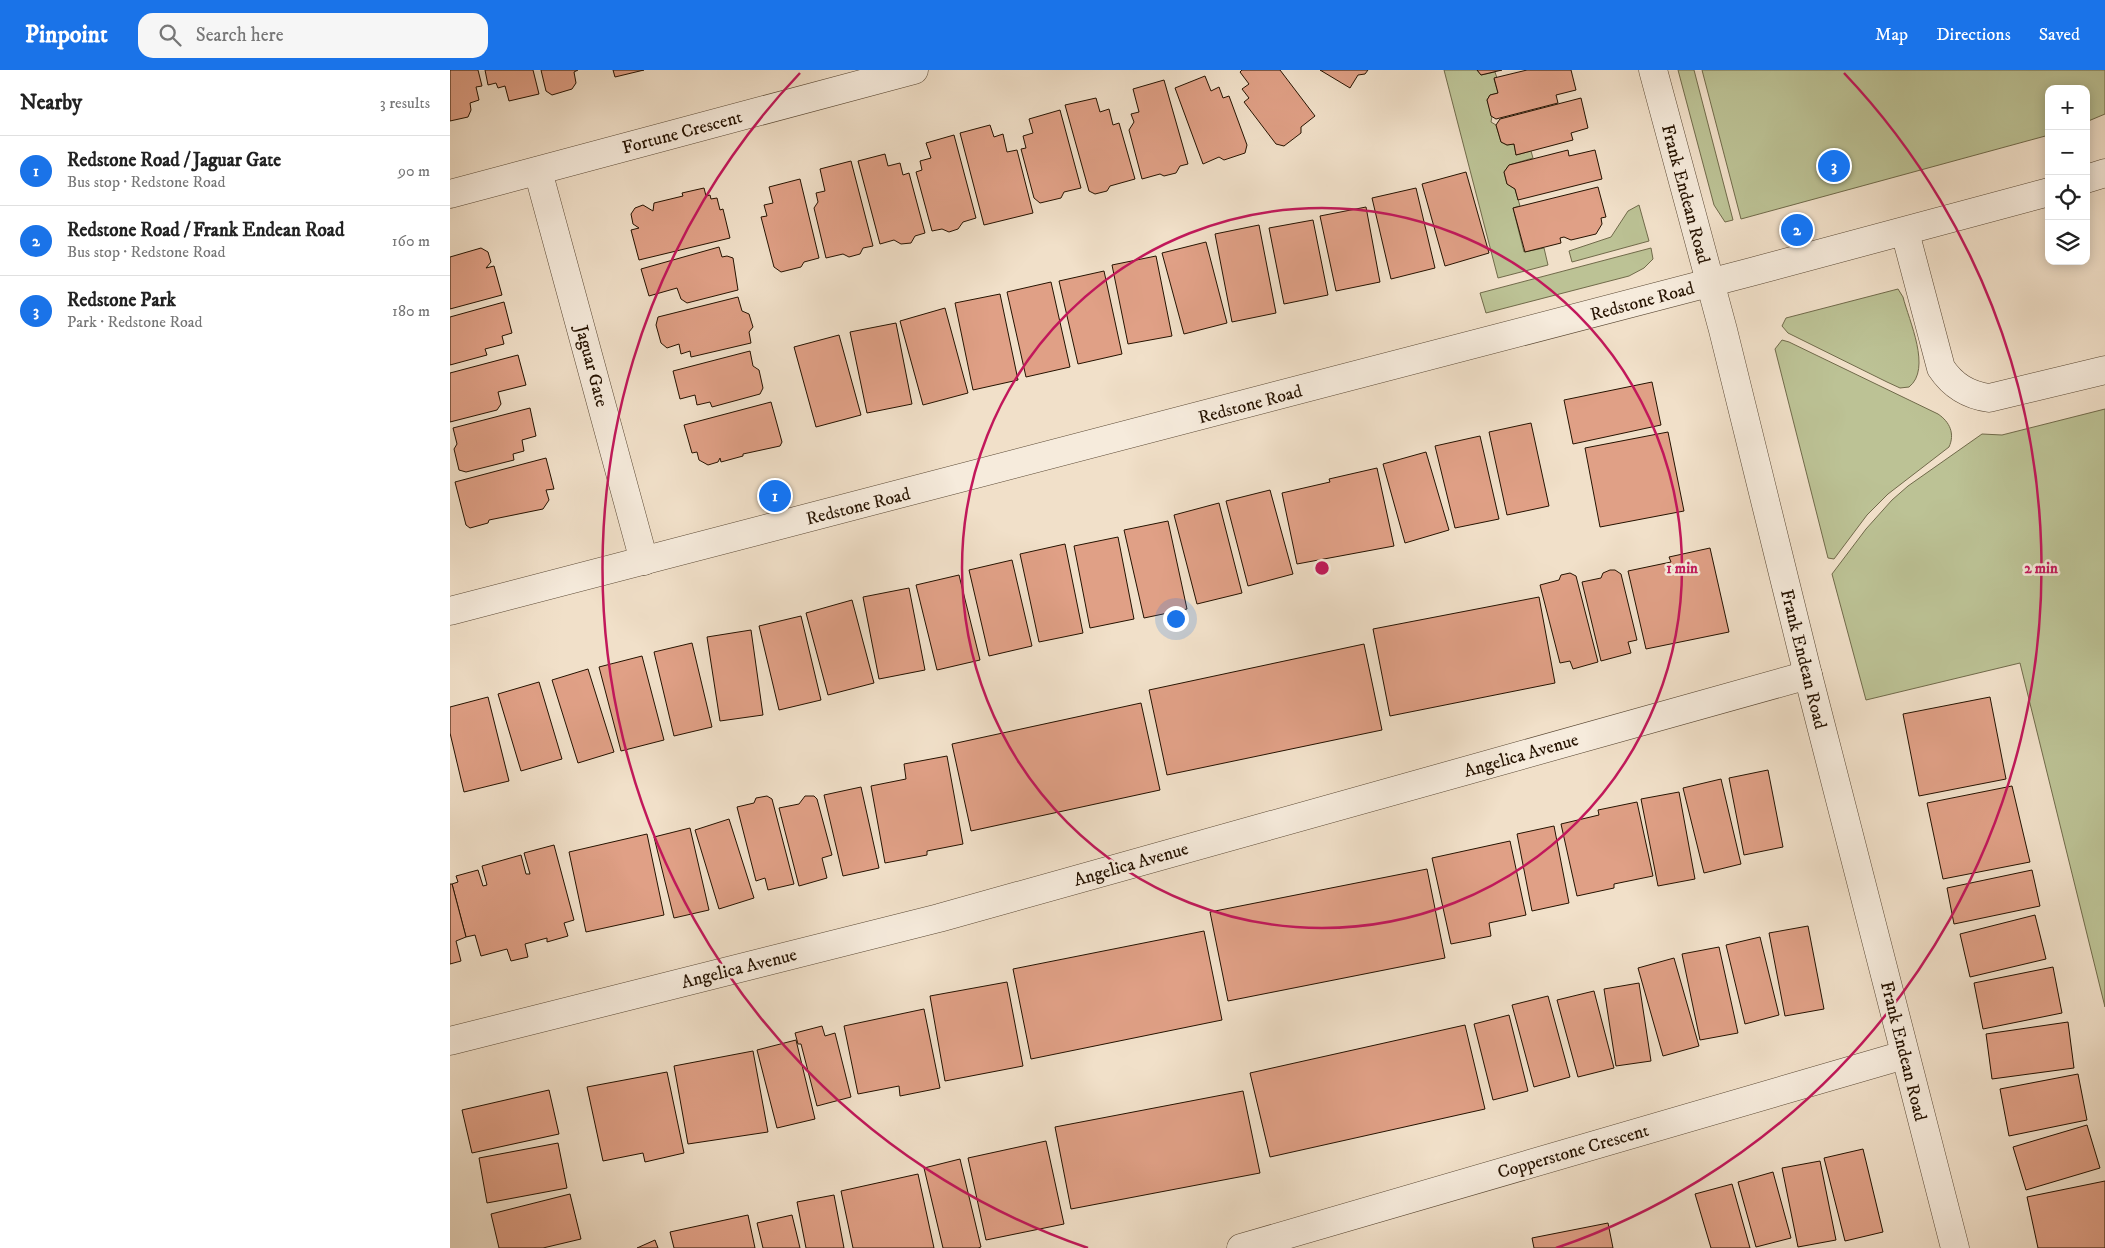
<!DOCTYPE html>
<html lang="en">
<head>
<meta charset="utf-8">
<style>
	body { margin:0; font-family:"IM FELL DW Pica",serif; background:#f6f6f6; color:#222 }
	.controls { position:absolute; right:15px; top:15px; display:grid; overflow:hidden; border-radius:10px; box-shadow:0 2px 12px #0003 }
	.controls button { width:45px; height:45px; display:grid; place-items:center; padding:0; border:0; border-bottom:1px solid #e0e0e0; background:#fff; color:#222; font:25px sans-serif }
	.you { position:absolute; left:725px; top:548px; width:18px; height:18px; margin:-12px; border:4px solid #fff; border-radius:50%; background:#1a73e8; box-shadow:0 0 0 8px #1a73e833 }
	.badge { display:grid; place-items:center; width:32px; height:32px; border-radius:50%; background:#1a73e8; color:#fff; font-size:16px; font-weight:700 }
	.pin { position:absolute; translate:-50% -50%; border:2px solid #fff; box-shadow:0 1px 5px #0006 }
	.list { margin:0; padding:0; list-style:none }
	h2 { display:flex; justify-content:space-between; align-items:center; height:65px; margin:0; padding:0 20px; font-size:21px }
	h2 small { font-size:16px; font-weight:400; color:#767676 }
	.list li { display:grid; grid-template-columns:32px 1fr auto; gap:15px; align-items:center; box-sizing:border-box; height:70px; padding:0 20px; border-top:1px solid #e0e0e0 }
	.list b { display:block; font-size:19px; white-space:nowrap }
	.list p { margin:0; font-size:16px; white-space:nowrap; color:#767676 }
	.list em { font-size:16px; font-style:normal; color:#767676 }
	.icon { flex:none; width:28px; height:28px; fill:none; stroke:currentColor; stroke-width:2; stroke-linecap:round; stroke-linejoin:round }
	.map { position:relative; flex:none; width:1655px; height:1178px; overflow:hidden }
	header { display:flex; align-items:center; gap:30px; box-sizing:border-box; height:70px; padding:0 25px; background:#1a73e8; color:#fff }
	header strong { font-size:24px }
	nav { display:flex; gap:28px; margin-inline-start:auto; font-size:18px }
	.search { width:350px; height:45px; background:#f6f6f6; display:flex; align-items:center; gap:12px; box-sizing:border-box; padding:0 18px; border-radius:15px; color:#767676; font-size:19px }
	main { display:flex }
	aside { flex:1; background:#fff }
	.map>svg:first-child { display:block }
</style>
</head>
<body>
<header>
<strong>Pinpoint</strong>
<div class="search"><svg class="icon" aria-label="search" viewBox="0 0 24 24"><circle cx="10" cy="10" r="6"/><path d="M15 15l6 6"/></svg>Search here</div>
<nav><a>Map</a><a>Directions</a><a>Saved</a></nav>
</header>
<main>
<aside>
<h2>Nearby<small>3 results</small></h2>
<ul class="list">
<li><span class="badge">1</span><div><b>Redstone Road / Jaguar Gate</b><p>Bus stop · Redstone Road</p></div><em>90 m</em></li>
<li><span class="badge">2</span><div><b>Redstone Road / Frank Endean Road</b><p>Bus stop · Redstone Road</p></div><em>160 m</em></li>
<li><span class="badge">3</span><div><b>Redstone Park</b><p>Park · Redstone Road</p></div><em>180 m</em></li>
</ul>
</aside>
<div class="map">
<svg width="1655" height="1178" viewBox="0 0 1655 1178">
	<rect width="100%" height="100%" fill="#f1e0c9"/>
	<filter id="stains"><feTurbulence type="fractalNoise" baseFrequency=".004" numOctaves="4"/><feColorMatrix values="0 0 0 0 .2 0 0 0 0 .09 0 0 0 0 .02 0 0 0 .5 -.17"/></filter>
	<radialGradient id="worn" r=".72"><stop offset=".6" stop-color="#630" stop-opacity="0"/><stop offset="1" stop-color="#630" stop-opacity=".3"/></radialGradient>
	<g fill="#bcc295" stroke="#706a4a">
		<path d="M994,0H1027L1031,5L1045,2L1047,8L1044,9L1048,23L1040,25L1037,30L1042,46L1041,52L1046,55L1051,72L1057,75L1064,74L1066,85L1081,81L1083,88L1059,95L1054,102L1057,114L1065,119L1070,136L1063,138L1074,182L1094,178L1098,195L1048,208Z"/>
		<path d="M1228,0H1244L1283,150L1275,152L1264,135Z"/>
		<path d="M1252,0H1655V44L1636,52V19H1599V65L1291,149Z"/>
		<path d="M1189,135L1199,171L1122,192L1119,181L1161,167L1178,141Z"/>
		<path d="M1201,178L1203,189L1194,198L1179,206L1036,243L1030,223Z"/>
		<path d="M1448,219L1453,227C1459,251 1482,299 1459,317L1450,318L1437,312L1338,263L1332,256L1336,248Z"/>
		<path d="M1332,270L1339,272L1488,344C1500,352 1505,364 1499,377L1438,424L1417,445L1384,489L1378,488L1325,279Z"/>
		<path d="M1655,339V937L1570,593L1416,630L1382,504L1416,459L1442,430L1458,416L1532,364L1552,365Z"/>
	</g>
	<g fill="#e0a086" stroke="#251200">
		<path d="M0,0H28L32,16L26,17L29,30L20,33L21,40L18,47L0,51Z"/>
		<path d="M35,0H83L89,24L59,31L55,16L48,18L46,13L38,15Z"/>
		<path d="M91,0H128L124,2L126,13L122,19L102,25L96,21Z"/>
		<path d="M163,0H194L165,7Z"/>
		<path d="M792,0H830L865,46L851,57V63L834,76L826,74L794,32L799,28L792,19L799,14L790,2Z"/>
		<path d="M870,0H918L915,4L908,5L900,18Z"/>
		<path d="M1027,0H1052L1031,5Z"/>
		<path d="M1077,0H1121L1126,20L1106,25L1108,33L1046,49L1041,46L1037,30L1040,25L1048,23L1044,8Z"/>
		<path d="M755,6L761,21L769,17L773,28L779,26L797,75L795,83L774,90L769,87L753,94L725,18Z"/>
		<path d="M714,10L738,94L730,96L726,103L714,106L710,104L692,109L679,60L684,52L681,44L689,42L683,19Z"/>
		<path d="M646,28L650,42L659,39L663,55L669,53L685,109L660,116L657,121L645,124L639,121L615,35Z"/>
		<path d="M1131,28L1138,58L1121,63L1123,70L1066,85L1064,74L1057,75L1051,72L1046,55L1050,49Z"/>
		<path d="M610,40L631,118L614,122L611,128L590,133L584,128L571,79L576,78L573,66L583,63L579,49Z"/>
		<path d="M540,55L544,67L553,64L557,82L567,80L583,143L534,155L510,63Z"/>
		<path d="M504,65L526,148L513,152L508,159L499,162L492,159L482,161L466,102L472,100L470,91L481,88L476,73Z"/>
		<path d="M1118,80L1119,86L1145,80L1152,109L1068,130L1065,119L1057,114L1054,102L1059,95Z"/>
		<path d="M435,84L438,96L450,93L453,105L459,103L475,163L465,166L461,173L451,174L444,170L430,174L408,91Z"/>
		<path d="M401,91L423,176L413,178L410,184L399,187L393,184L376,188L364,138L368,132L366,123L375,121L370,99Z"/>
		<path d="M1016,102L1039,183L995,196L972,114Z"/>
		<path d="M350,109L369,188L354,192L351,197L331,202L324,197L311,147L317,146L314,135L323,133L319,117Z"/>
		<path d="M1148,117L1156,147L1151,148L1152,154L1146,164L1121,170L1114,167L1110,168L1111,173L1075,182L1063,138Z"/>
		<path d="M254,118L256,126L260,125L261,129L267,128L270,140L273,139L280,168L189,190L181,160L189,158L183,154L181,144L185,138L193,135L203,141L204,133L233,126L232,123Z"/>
		<path d="M966,118L985,198L941,209L922,128Z"/>
		<path d="M916,137L930,212L886,221L870,146Z"/>
		<path d="M863,150L878,225L834,234L819,158Z"/>
		<path d="M809,155L826,243L782,252L765,164Z"/>
		<path d="M756,172L777,253L734,264L712,183Z"/>
		<path d="M269,177L272,187L277,186L283,188L288,220L237,233L231,229L227,218L199,226L191,199Z"/>
		<path d="M31,178L38,182L41,192L36,198L44,196L52,225L0,239V187Z"/>
		<path d="M706,186L722,266L678,274L662,195Z"/>
		<path d="M654,201L672,284L628,294L609,211Z"/>
		<path d="M601,212L620,297L576,307L557,222Z"/>
		<path d="M550,224L568,310L523,320L505,233Z"/>
		<path d="M288,227L292,241L299,244L303,257L299,262L301,273L241,287L240,281L231,284L229,274L217,278L211,273L206,255L208,247Z"/>
		<path d="M54,232L62,263L52,266L54,274L35,279L37,285L0,295V247Z"/>
		<path d="M495,238L518,323L473,335L450,251Z"/>
		<path d="M446,253L462,334L417,343L400,262Z"/>
		<path d="M389,265L411,345L366,357L344,277Z"/>
		<path d="M300,281L303,296L309,300L313,318L310,324L262,337L260,332L247,335L245,325L230,329L223,301Z"/>
		<path d="M68,285L76,315L48,322L51,334L47,340L0,352V303Z"/>
		<path d="M1202,312L1211,355L1123,374L1114,330Z"/>
		<path d="M321,332L332,372L330,376L293,384V386L271,392L270,388L268,392L258,395L249,390L247,382L242,383L234,355Z"/>
		<path d="M80,338L86,366L72,370L74,381L63,384L64,390L16,402L9,400L4,379L7,374L3,358Z"/>
		<path d="M1081,353L1099,436L1057,445L1039,362Z"/>
		<path d="M1218,362L1234,441L1150,457L1135,378Z"/>
		<path d="M1030,366L1049,449L1005,458L985,376Z"/>
		<path d="M976,382L999,460L955,473L933,394Z"/>
		<path d="M96,388L104,419L96,420L99,430L93,439L39,450L38,453L20,458L16,455L5,412Z"/>
		<path d="M927,398L944,476L847,494L832,423L880,412L879,409Z"/>
		<path d="M820,420L843,504L798,516L776,431Z"/>
		<path d="M769,433L792,523L747,534L724,445Z"/>
		<path d="M718,451L737,539L694,548L674,460Z"/>
		<path d="M668,467L684,549L640,558L624,476Z"/>
		<path d="M615,474L633,563L589,572L570,484Z"/>
		<path d="M1260,478L1279,562L1196,579L1178,501L1221,492L1219,487Z"/>
		<path d="M562,490L582,576L539,586L519,500Z"/>
		<path d="M1160,500H1165L1171,504L1187,570L1178,572L1181,583L1151,591L1132,512L1151,508L1153,503Z"/>
		<path d="M1120,503L1126,506L1148,592L1123,599L1120,591L1110,593L1090,515L1109,510L1111,505Z"/>
		<path d="M509,505L530,590L487,600L466,515Z"/>
		<path d="M459,518L475,600L429,609L413,527Z"/>
		<path d="M1089,527L1105,613L940,646L923,559Z"/>
		<path d="M402,530L424,613L378,625L356,543Z"/>
		<path d="M351,546L371,630L329,640L309,556Z"/>
		<path d="M301,560L313,645L270,651L257,567Z"/>
		<path d="M242,573L262,657L224,666L204,582Z"/>
		<path d="M914,574L932,660L717,705L699,620Z"/>
		<path d="M192,586L214,670L171,681L149,597Z"/>
		<path d="M138,599L164,682L128,693L102,610Z"/>
		<path d="M89,612L112,689L71,701L48,624Z"/>
		<path d="M38,627L59,711L14,722L0,663V637Z"/>
		<path d="M1540,627L1556,709L1469,726L1453,644Z"/>
		<path d="M691,633L710,720L521,761L502,674Z"/>
		<path d="M497,686L513,774L477,781V785L435,793L421,716L456,709L454,694Z"/>
		<path d="M1318,700L1333,777L1294,785L1279,708Z"/>
		<path d="M1271,709L1291,794L1254,803L1233,718Z"/>
		<path d="M1562,716L1580,792L1493,809L1477,733Z"/>
		<path d="M411,717L429,798L393,806L374,725Z"/>
		<path d="M1229,722L1245,809L1208,816L1191,729Z"/>
		<path d="M317,726L322,729L344,814L318,820L315,808L306,811L287,737L304,733L306,728Z"/>
		<path d="M355,726H364L367,729L382,785L372,788L377,808L349,816L329,738L349,734Z"/>
		<path d="M1187,732L1203,806L1164,814V818L1127,826L1111,754L1149,745L1148,740Z"/>
		<path d="M279,749L304,828L269,839L245,760Z"/>
		<path d="M1104,756L1119,833L1082,841L1067,764Z"/>
		<path d="M240,758L259,840L224,848L204,767Z"/>
		<path d="M197,764L214,845L136,862L119,782Z"/>
		<path d="M1060,771L1076,845L1039,853L1041,866L1001,874L982,788Z"/>
		<path d="M104,775L124,850L114,853L118,866L97,872V868L75,874L78,887L61,891L57,879L31,886L25,865L16,867L2,814L8,812L6,806L28,800L33,816L37,815L32,796L71,785L76,804H80L74,783Z"/>
		<path d="M977,799L995,888L778,931L760,842Z"/>
		<path d="M1582,800L1590,836L1504,854L1497,818Z"/>
		<path d="M0,814H2L16,867L6,871L11,891L0,894Z"/>
		<path d="M1585,845L1596,889L1520,907L1510,864Z"/>
		<path d="M1358,856L1374,939L1335,946L1319,863Z"/>
		<path d="M754,861L772,950L581,989L563,899Z"/>
		<path d="M1310,867L1329,945L1295,954L1276,875Z"/>
		<path d="M1269,877L1288,963L1250,970L1232,884Z"/>
		<path d="M1224,888L1249,976L1213,986L1188,898Z"/>
		<path d="M1603,897L1612,943L1533,959L1524,913Z"/>
		<path d="M557,912L573,996L495,1011L480,926Z"/>
		<path d="M1189,913L1201,991L1166,996L1154,919Z"/>
		<path d="M1144,921L1164,998L1128,1007L1107,930Z"/>
		<path d="M1098,926L1120,1007L1084,1017L1062,935Z"/>
		<path d="M474,939L490,1018L450,1026L449,1016L408,1024L394,956Z"/>
		<path d="M1059,945L1078,1021L1043,1030L1024,954Z"/>
		<path d="M1618,952L1624,998L1542,1009L1536,964Z"/>
		<path d="M1015,955L1035,1039L820,1087L800,1003Z"/>
		<path d="M372,956L375,966L385,963L401,1027L367,1036L351,974H348L345,963Z"/>
		<path d="M346,970L365,1049L327,1058L307,980Z"/>
		<path d="M303,981L318,1062L238,1074L224,996Z"/>
		<path d="M217,1002L234,1083L195,1092L193,1083L153,1091L137,1017Z"/>
		<path d="M1628,1004L1637,1050L1559,1066L1550,1019Z"/>
		<path d="M99,1020L109,1064L22,1083L12,1040Z"/>
		<path d="M793,1021L810,1103L621,1139L605,1057Z"/>
		<path d="M1637,1055L1650,1098L1576,1120L1563,1077Z"/>
		<path d="M596,1071L614,1154L536,1170L518,1088Z"/>
		<path d="M108,1073L117,1118L37,1133L29,1088Z"/>
		<path d="M1413,1079L1433,1162L1395,1171L1374,1088Z"/>
		<path d="M510,1089L531,1177L528,1178H493L474,1098Z"/>
		<path d="M1370,1091L1386,1170L1348,1177L1332,1098Z"/>
		<path d="M1323,1102L1341,1168L1306,1177L1288,1112Z"/>
		<path d="M468,1104L484,1178H403L391,1121Z"/>
		<path d="M1655,1111V1178H1588L1577,1127Z"/>
		<path d="M1282,1114L1300,1178H1261L1245,1124Z"/>
		<path d="M120,1124L131,1169L93,1178H49L41,1144Z"/>
		<path d="M384,1125L394,1178H356L347,1132Z"/>
		<path d="M298,1145L305,1178H224L220,1162Z"/>
		<path d="M342,1145L350,1178H313L307,1153Z"/>
		<path d="M1158,1153L1163,1178H1084L1082,1168Z"/>
		<path d="M205,1170L208,1178H187Z"/>
	</g>
	<g fill="none" stroke-linecap="round" stroke-linejoin="round">
		<defs>
			<g id="minor">
				<path d="M1203,0L1273,260L1358,605L1505,1178"/>
				<path d="M88,101L194,491"/>
				<path d="M1636,109L1655,103"/>
				<path d="M0,124L464,0"/>
				<path d="M1455,162L1491,298C1503,316 1518,325 1539,328L1655,300"/>
				<path d="M0,541L1301,202L1599,122"/>
				<path d="M0,971L489,848L1358,605"/>
				<path d="M791,1178L1454,985"/>
			</g>
		</defs>
		<use href="#minor" stroke="#584632" stroke-width="29"/>
		<use href="#minor" stroke="#f6ebdc" stroke-width="28"/>
	</g>
	<g fill="none" stroke="#c2185b" stroke-width="2.5">
		<circle cx="872" cy="498" r="360"/>
		<path d="M638 1178A719 719 0 0 1 350 3M1394 3A719 719 0 0 1 1106 1178"/>
	</g>
	<g text-anchor="middle" stroke-width="5" stroke-linejoin="round" paint-order="stroke">
		<g font-size="18" fill="#251200" stroke="#f6ebdc">
			<text transform="translate(232 62) rotate(-15)" y="6">Fortune Crescent</text>
			<text transform="translate(1236 124) rotate(75)" y="6">Frank Endean Road</text>
			<text transform="translate(1192 231) rotate(-15)" y="6">Redstone Road</text>
			<text transform="translate(142 296) rotate(75)" y="6">Jaguar Gate</text>
			<text transform="translate(800 334) rotate(-15)" y="6">Redstone Road</text>
			<text transform="translate(408 436) rotate(-14)" y="6">Redstone Road</text>
			<text transform="translate(1354 589) rotate(76)" y="6">Frank Endean Road</text>
			<text transform="translate(1071 685) rotate(-16)" y="6">Angelica Avenue</text>
			<text transform="translate(681 794) rotate(-16)" y="6">Angelica Avenue</text>
			<text transform="translate(289 898) rotate(-14)" y="6">Angelica Avenue</text>
			<text transform="translate(1454 981) rotate(76)" y="6">Frank Endean Road</text>
			<text transform="translate(1123 1081) rotate(-16)" y="6">Copperstone Crescent</text>
		</g>
	</g>
	<circle cx="872" cy="498" r="8" fill="#c2185b" stroke="#f6ebdc" stroke-width="2.5"/>
	<g font-size="15" text-anchor="middle" font-weight="bold" fill="#c2185b" stroke="#f6ebdc" stroke-width="5" stroke-linejoin="round" paint-order="stroke">
		<text x="1232" y="503">1 min</text>
		<text x="1591" y="503">2 min</text>
	</g>
	<rect width="100%" height="100%" filter="url(#stains)"/>
	<rect width="100%" height="100%" fill="url(#worn)"/>
</svg>
<div class="controls">
<button>+</button>
<button>−</button>
<button><svg class="icon" aria-label="locate" viewBox="0 0 24 24"><circle cx="12" cy="12" r="6"/><path d="M12 2v4M12 18v4M2 12h4M18 12h4"/></svg></button>
<button><svg class="icon" aria-label="layers" viewBox="0 0 24 24"><path d="M12 4l9 5-9 5-9-5zM3 14l9 5 9-5"/></svg></button>
</div>
<div class="you"></div>
<div class="pin badge" style="left:325px;top:426px">1</div>
<div class="pin badge" style="left:1347px;top:160px">2</div>
<div class="pin badge" style="left:1384px;top:96px">3</div>
</div>
</main>
</body>
</html>
